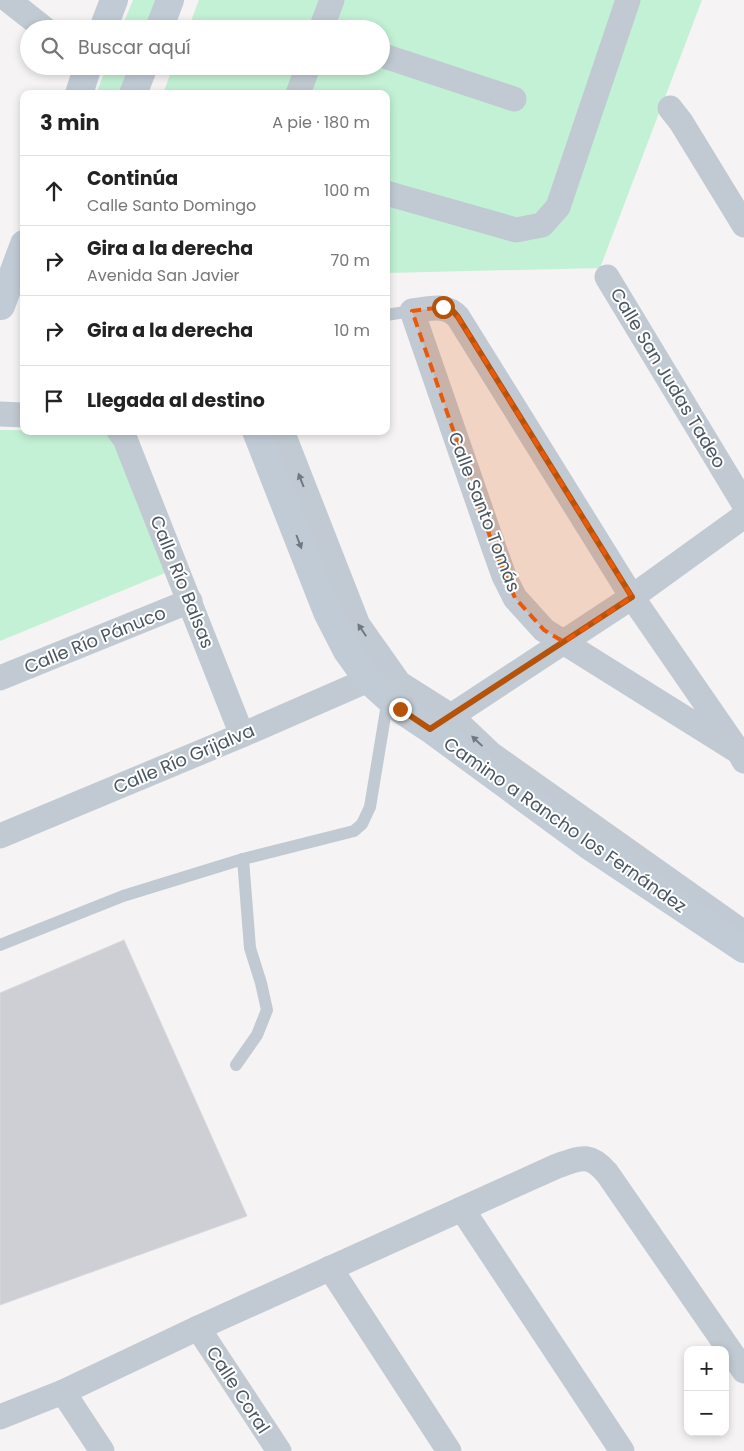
<!DOCTYPE html>
<html lang="es">
<head>
<meta charset="utf-8">
<style>
	body { margin:0; font-family:Poppins,sans-serif; background:#f6f6f6; color:#222 }
	.controls { position:absolute; right:15px; bottom:15px; display:grid; overflow:hidden; border-radius:10px; box-shadow:0 2px 8px #0003 }
	.controls button { width:45px; height:45px; display:grid; place-items:center; padding:0; border:0; border-bottom:1px solid #e0e0e0; background:#fff; color:#222; font:25px sans-serif }
	.stop { position:absolute; width:15px; height:15px; margin:-11px; border:4px solid #b45309; border-radius:50%; background:#fff }
	.stop.end { background:#b45309; border-color:#fff; box-shadow:0 1px 5px #0008 }
	.list { margin:0; padding:0; list-style:none }
	h2 { display:flex; justify-content:space-between; align-items:center; height:65px; margin:0; padding:0 20px; font-size:21px }
	h2 small { font-size:16px; font-weight:400; color:#767676 }
	.list li { display:grid; grid-template-columns:32px 1fr auto; gap:15px; align-items:center; box-sizing:border-box; height:70px; padding:0 20px; border-top:1px solid #e0e0e0 }
	.list b { display:block; font-size:19px; white-space:nowrap }
	.list p { margin:0; font-size:16px; white-space:nowrap; color:#767676 }
	.list em { font-size:16px; font-style:normal; color:#767676 }
	.icon { flex:none; width:28px; height:28px; fill:none; stroke:currentColor; stroke-width:2; stroke-linecap:round; stroke-linejoin:round }
	.map { position:relative; flex:none; width:744px; height:1451px; overflow:hidden }
	.search { position:absolute; background:#fff; box-shadow:0 2px 8px #0003; left:20px; top:20px; width:370px; height:55px; display:flex; align-items:center; gap:12px; box-sizing:border-box; padding:0 18px; border-radius:28px; color:#767676; font-size:19px }
	.panel { position:absolute; background:#fff; box-shadow:0 2px 8px #0003; left:20px; top:90px; width:370px; height:345px; border-radius:10px }
	.map>svg:first-child { display:block }
</style>
</head>
<body>
<div class="map">
<svg width="744" height="1451" viewBox="0 0 744 1451">
	<rect width="100%" height="100%" fill="#f5f3f3"/>
	<g fill="#c3f1d5">
		<path d="M133,0H157L145,29H121Z"/>
		<path d="M199,0H702L600,268L386,273V94H163L173,66H381V29H188Z"/>
		<path d="M107,66H130L119,94H96Z"/>
		<path d="M0,430L117,431L170,571L0,641Z"/>
	</g>
	<path fill="#cdcfd5" stroke="#d7d9de" d="M124,940L247,1216L0,1305V993Z"/>
	<g fill="none" stroke-linecap="round" stroke-linejoin="round">
		<g stroke="#c1cad2" stroke-width="12">
			<path d="M386,315L412,311"/>
			<path d="M0,945L123,896L243,859L354,831L362,824L370,807L388,698"/>
			<path d="M236,1065L257,1035L267,1010L261,983L250,948L243,859"/>
		</g>
		<g stroke="#c1cad2" stroke-width="25">
			<path d="M8,0L45,29"/>
			<path d="M321,29L332,0"/>
			<path d="M381,55L514,99"/>
			<path d="M298,94L308,66"/>
			<path d="M670,108L681,122L744,225"/>
			<path d="M386,193L516,230L542,225L558,207L628,0"/>
			<path d="M607,277L744,504"/>
			<path d="M0,414L24,415"/>
			<path d="M119,431L125,439L242,735"/>
			<path d="M282,431L358,625L399,683L451,716L491,754L744,933"/>
			<path d="M0,678L190,601"/>
			<path d="M439,724L632,597L744,516"/>
			<path d="M739,752L544,630L515,598L504,576L494,548L412,311C430,309 445,303 458,317L632,597L739,752L744,761"/>
			<path d="M0,836L242,735L368,680"/>
			<path d="M462,1209L622,1451"/>
			<path d="M330,1268L449,1451"/>
			<path d="M198,1328L279,1451"/>
			<path d="M63,1392L102,1451"/>
			<path d="M0,1417L63,1392L198,1328L557,1166C580,1158 589,1152 607,1173L744,1371"/>
		</g>
		<g stroke="#c1cbd6" stroke-width="28">
			<path d="M103,29L114,0"/>
			<path d="M159,29L170,0"/>
			<path d="M79,94L88,66"/>
			<path d="M133,94L144,66"/>
			<path d="M1,306L24,244"/>
			<path d="M256,431L327,612L347,651L368,680L400,709L430,729L588,845L744,949"/>
		</g>
	</g>
	<defs><path id="oneway-solid" d="M-6-.8H1V-3.2L6.5 0L1 3.2V.8H-6Z" transform="scale(1.25)"/></defs>
	<g fill="#6e7983">
		<use href="#oneway-solid" transform="translate(301 480) rotate(-111)"/>
		<use href="#oneway-solid" transform="translate(362 630) rotate(-124)"/>
		<use href="#oneway-solid" transform="translate(477 741) rotate(-137)"/>
	</g>
	<use fill="#6e7984" href="#oneway-solid" transform="translate(299 542) rotate(69)"/>
	<g fill="none" stroke-linecap="round" stroke-linejoin="round">
		<path stroke="#b45309" stroke-width="6" d="M400,709L430,729L632,597L458,317L452,310L443,307"/>
	</g>
	<path fill="#e8590c" fill-opacity="0.2" stroke="#e8590c" stroke-width="4" stroke-dasharray="10 6" stroke-linejoin="round" d="M443,307L458,317L632,597L564,642L544,630L515,598L494,548L412,311Z"/>
	<g text-anchor="middle" stroke-width="4" stroke-linejoin="round" paint-order="stroke">
		<g font-size="18" fill="#4a5661" stroke="#fff">
			<text transform="translate(668 378) rotate(59)" y="6">Calle San Judas Tadeo</text>
			<text transform="translate(484 512) rotate(69)" y="6">Calle Santo Tomás</text>
			<text transform="translate(182 582) rotate(68)" y="6">Calle Río Balsas</text>
			<text transform="translate(95 640) rotate(-22)" y="6">Calle Río Pánuco</text>
			<text transform="translate(184 759) rotate(-23)" y="6">Calle Río Grijalva</text>
			<text transform="translate(565 825) rotate(35)" y="6">Camino a Rancho los Fernández</text>
			<text transform="translate(238 1390) rotate(57)" y="6">Calle Coral</text>
		</g>
	</g>
</svg>
<div class="controls">
<button>+</button>
<button>−</button>
</div>
<div class="stop" style="left:443px;top:307px"></div>
<div class="stop end" style="left:400px;top:709px"></div>
<div class="search"><svg class="icon" aria-label="search" viewBox="0 0 24 24"><circle cx="10" cy="10" r="6"/><path d="M15 15l6 6"/></svg>Buscar aquí</div>
<section class="panel">
<h2>3 min<small>A pie · 180 m</small></h2>
<ul class="list">
<li><svg class="icon" aria-label="ahead" viewBox="0 0 24 24"><path d="M12 20V5M6 11l6-6 6 6"/></svg><div><b>Continúa</b><p>Calle Santo Domingo</p></div><em>100 m</em></li>
<li><svg class="icon" aria-label="right" viewBox="0 0 24 24"><path d="M7 20v-9h11M14 6l5 5-5 5"/></svg><div><b>Gira a la derecha</b><p>Avenida San Javier</p></div><em>70 m</em></li>
<li><svg class="icon" aria-label="right" viewBox="0 0 24 24"><path d="M7 20v-9h11M14 6l5 5-5 5"/></svg><div><b>Gira a la derecha</b></div><em>10 m</em></li>
<li><svg class="icon" aria-label="arrive" viewBox="0 0 24 24"><path d="M6 21V4h12l-3 4 3 4H6"/></svg><div><b>Llegada al destino</b></div></li>
</ul>
</section>
</div>
</body>
</html>
